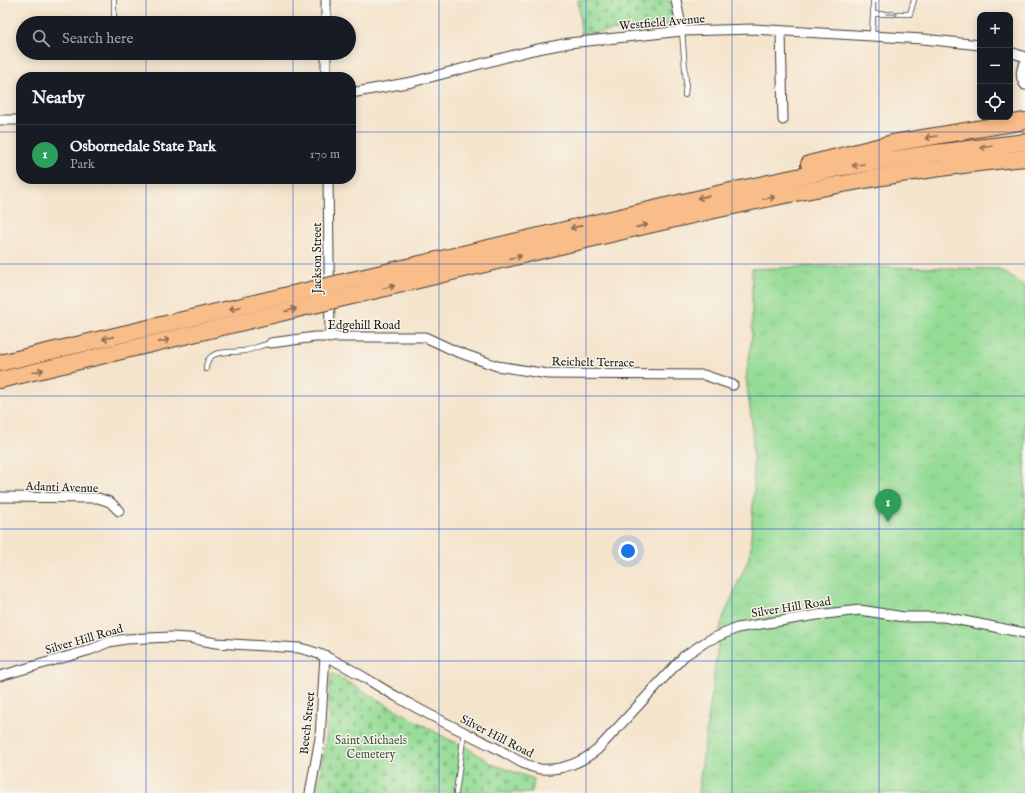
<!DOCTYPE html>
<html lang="en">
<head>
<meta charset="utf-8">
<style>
	body { margin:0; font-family:"IM FELL English",serif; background:#242831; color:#f1f3f6 }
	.controls { position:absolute; right:12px; top:12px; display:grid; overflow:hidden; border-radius:8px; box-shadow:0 2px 10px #0003 }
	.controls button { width:36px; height:36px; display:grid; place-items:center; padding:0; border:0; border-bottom:1px solid #363941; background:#171b24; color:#f1f3f6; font:20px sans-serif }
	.you { position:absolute; left:628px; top:551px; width:14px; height:14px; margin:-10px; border:3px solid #fff; border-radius:50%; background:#1a73e8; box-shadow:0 0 0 6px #1a73e833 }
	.badge { display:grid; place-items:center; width:26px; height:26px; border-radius:50%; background:#ea580c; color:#fff; font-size:13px; font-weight:700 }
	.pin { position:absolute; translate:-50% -33px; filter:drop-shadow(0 1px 2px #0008) }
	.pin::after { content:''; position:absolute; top:21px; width:14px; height:12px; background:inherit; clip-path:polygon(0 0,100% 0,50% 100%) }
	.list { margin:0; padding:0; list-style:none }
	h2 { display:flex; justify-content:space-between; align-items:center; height:52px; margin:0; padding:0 16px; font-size:17px }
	h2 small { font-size:13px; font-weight:400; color:#9ea1a6 }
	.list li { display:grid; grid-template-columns:26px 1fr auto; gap:12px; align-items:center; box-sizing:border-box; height:60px; padding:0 16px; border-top:1px solid #363941 }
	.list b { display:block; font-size:15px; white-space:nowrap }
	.list p { margin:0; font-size:13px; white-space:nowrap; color:#9ea1a6 }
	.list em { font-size:13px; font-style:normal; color:#9ea1a6 }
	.icon { flex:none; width:22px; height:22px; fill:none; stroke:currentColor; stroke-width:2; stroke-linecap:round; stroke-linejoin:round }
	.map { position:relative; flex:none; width:1025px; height:793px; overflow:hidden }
	.search { position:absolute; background:#171b24; box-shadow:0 2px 10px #0003; left:16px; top:16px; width:340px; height:44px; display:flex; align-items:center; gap:10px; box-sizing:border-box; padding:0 14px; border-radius:22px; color:#9ea1a6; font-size:15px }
	.panel { position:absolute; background:#171b24; box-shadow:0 2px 10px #0003; left:16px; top:72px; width:340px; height:112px; border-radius:16px }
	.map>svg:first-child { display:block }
</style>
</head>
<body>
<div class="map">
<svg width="1025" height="793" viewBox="0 0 1025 793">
	<defs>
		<pattern id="cemetery-stones" width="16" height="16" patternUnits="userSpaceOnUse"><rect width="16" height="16" fill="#95dc95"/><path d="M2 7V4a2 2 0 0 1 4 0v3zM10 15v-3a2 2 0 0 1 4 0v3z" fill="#80bc80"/></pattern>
		<pattern id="park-tufts" width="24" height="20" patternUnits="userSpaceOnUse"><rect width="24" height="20" fill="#95dc95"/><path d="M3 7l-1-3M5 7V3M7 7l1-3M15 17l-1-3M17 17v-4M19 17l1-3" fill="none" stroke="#80bc80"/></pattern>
	</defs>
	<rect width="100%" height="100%" fill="#f7f3e8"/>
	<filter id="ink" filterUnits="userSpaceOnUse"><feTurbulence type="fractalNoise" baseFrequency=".025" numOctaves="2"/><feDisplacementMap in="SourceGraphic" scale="8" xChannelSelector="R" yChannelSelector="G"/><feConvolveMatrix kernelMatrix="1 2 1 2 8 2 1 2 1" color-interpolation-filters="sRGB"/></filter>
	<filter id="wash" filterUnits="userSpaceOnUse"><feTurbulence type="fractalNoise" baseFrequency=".012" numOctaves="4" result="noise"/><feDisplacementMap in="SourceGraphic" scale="16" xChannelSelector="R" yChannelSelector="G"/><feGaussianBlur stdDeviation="0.9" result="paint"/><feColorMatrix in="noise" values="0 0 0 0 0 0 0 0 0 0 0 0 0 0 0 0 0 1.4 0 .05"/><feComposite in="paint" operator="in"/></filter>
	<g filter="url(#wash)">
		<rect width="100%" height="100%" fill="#f5e4cc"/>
		<g fill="url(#cemetery-stones)" stroke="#587c58">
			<path d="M578,0H670L674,24L581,34Z"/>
			<path d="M331,673L446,738L468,748L492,764L534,779L532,793H317L326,739Z"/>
		</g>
		<path fill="url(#park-tufts)" stroke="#587c58" d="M831,266L999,269L1025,286V793H698L721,623L750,555L754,488L752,424L746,378L752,335V269Z"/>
	</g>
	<g filter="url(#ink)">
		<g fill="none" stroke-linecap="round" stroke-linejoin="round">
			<defs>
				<g id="lane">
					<path d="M114,0V23"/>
					<path d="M873,0V14H910L914,0"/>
					<path d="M682,31L686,82L685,95"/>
					<path d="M872,36L873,14"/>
					<path d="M206,369C206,348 230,353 244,351C253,349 262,345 271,343"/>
					<path d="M456,793L464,732"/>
				</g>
				<g id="street">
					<path d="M326,0V23"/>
					<path d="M676,0L682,31"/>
					<path d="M781,31L783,120"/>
					<path d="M1010,52L1025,57"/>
					<path d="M326,53V77"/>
					<path d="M1025,63C1020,70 1020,78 1025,85"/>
					<path d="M351,93L412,82L533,50L569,43L682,31L754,29L923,39L980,45"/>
					<path d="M0,120H21"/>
					<path d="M328,179L330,338"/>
					<path d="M271,343L315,337H425L455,351L497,366L548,374L704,375L733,385"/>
					<path d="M0,497L98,498L110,502L119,511"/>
					<path d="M0,676L90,650L109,642L126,639L171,637L189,638L216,643L299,648C336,656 366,680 399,698C430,716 462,731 494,747C510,755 523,766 540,769C562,771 580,763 597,750L684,656L707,641L737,628L817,615L860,610L904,617H944L1025,633"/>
					<path d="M310,793L320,738L325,655"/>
				</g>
				<g id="highway">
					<path d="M809,164L893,143L1025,121"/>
					<path d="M352,280L726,192L844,167L935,153L1025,142"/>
					<path d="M352,296C432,277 513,257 594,238C736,204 879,172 1025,158"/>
					<path d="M0,363L314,289"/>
					<path d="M0,380L314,305"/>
				</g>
			</defs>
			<use href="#lane" stroke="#3d3a36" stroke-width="6"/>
			<use href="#street" stroke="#3d3a36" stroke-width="11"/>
			<use href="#highway" stroke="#3d3a36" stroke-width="18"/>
			<use href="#lane" stroke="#fff" stroke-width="4.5"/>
			<use href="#street" stroke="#fff" stroke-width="9"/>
			<use href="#highway" stroke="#f8bd89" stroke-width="16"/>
			<defs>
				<g id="highway-bridge">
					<path d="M314,289L352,280"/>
					<path d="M314,305L352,296"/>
				</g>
			</defs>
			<use href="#highway-bridge" stroke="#3d3a36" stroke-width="18" stroke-linecap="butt"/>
			<use href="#highway-bridge" stroke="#f8bd89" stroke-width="16"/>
		</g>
		<defs><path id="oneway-shaft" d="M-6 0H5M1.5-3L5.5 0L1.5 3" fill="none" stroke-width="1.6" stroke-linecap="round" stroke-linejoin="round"/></defs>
		<use stroke="#999" href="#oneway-shaft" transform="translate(892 14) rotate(1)"/>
		<g stroke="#8a6c52">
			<use href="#oneway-shaft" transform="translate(931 137) rotate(170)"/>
			<use href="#oneway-shaft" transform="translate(986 147) rotate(173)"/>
			<use href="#oneway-shaft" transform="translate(858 165) rotate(171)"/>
			<use href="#oneway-shaft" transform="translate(703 197) rotate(167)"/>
			<use href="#oneway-shaft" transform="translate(769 198) rotate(-12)"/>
			<use href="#oneway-shaft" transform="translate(642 226) rotate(-13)"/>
			<use href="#oneway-shaft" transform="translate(576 227) rotate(167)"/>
			<use href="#oneway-shaft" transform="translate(516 257) rotate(-13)"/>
			<use href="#oneway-shaft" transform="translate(389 287) rotate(-13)"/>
			<use href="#oneway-shaft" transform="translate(235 308) rotate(167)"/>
			<use href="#oneway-shaft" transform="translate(291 310) rotate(-13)"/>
			<use href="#oneway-shaft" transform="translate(108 338) rotate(167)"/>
			<use href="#oneway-shaft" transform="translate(164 341) rotate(-13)"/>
			<use href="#oneway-shaft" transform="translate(38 371) rotate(-13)"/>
		</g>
	</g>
	<path fill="none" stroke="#1d4ed8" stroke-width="1" stroke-opacity="0.55" d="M146,0V23M293,0V23M439,0V793M586,0V793M732,0V793M879,0V793M146,53V77M293,53V77M0,132H21M351,132H1025M146,179V793M293,179V793M0,264H1025M0,396H1025M0,529H1025M0,661H1025"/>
	<g text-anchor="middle" stroke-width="3" stroke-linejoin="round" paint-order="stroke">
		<g font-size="12" fill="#1c1c1c" stroke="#f7f3e8">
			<text transform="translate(662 22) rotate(-5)" y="4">Westfield Avenue</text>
			<text transform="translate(317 258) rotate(-90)" y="4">Jackson Street</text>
			<text x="364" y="329">Edgehill Road</text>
			<text transform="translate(593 362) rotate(1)" y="4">Reichelt Terrace</text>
			<text transform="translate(62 487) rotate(2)" y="4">Adanti Avenue</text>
			<text transform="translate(791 607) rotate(-9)" y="4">Silver Hill Road</text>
			<text transform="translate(84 639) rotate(-16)" y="4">Silver Hill Road</text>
			<text transform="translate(307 723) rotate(-84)" y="4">Beech Street</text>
			<text transform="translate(497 736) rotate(27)" y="4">Silver Hill Road</text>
		</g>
		<g font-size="12" fill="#405640" stroke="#f7f3e8">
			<text x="371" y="744">Saint Michaels<tspan x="371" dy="14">Cemetery</tspan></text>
		</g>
	</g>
</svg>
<div class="controls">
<button>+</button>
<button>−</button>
<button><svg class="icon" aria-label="locate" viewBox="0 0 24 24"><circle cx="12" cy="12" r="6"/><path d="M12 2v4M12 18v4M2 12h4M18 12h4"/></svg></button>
</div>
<div class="you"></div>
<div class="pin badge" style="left:888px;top:522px;background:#2e9e5b">1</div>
<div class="search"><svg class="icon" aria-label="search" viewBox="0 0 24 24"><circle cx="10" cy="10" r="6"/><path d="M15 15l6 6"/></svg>Search here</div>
<section class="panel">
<h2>Nearby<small></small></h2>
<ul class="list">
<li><span class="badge" style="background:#2e9e5b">1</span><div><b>Osbornedale State Park</b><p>Park</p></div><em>170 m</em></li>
</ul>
</section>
</div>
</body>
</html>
